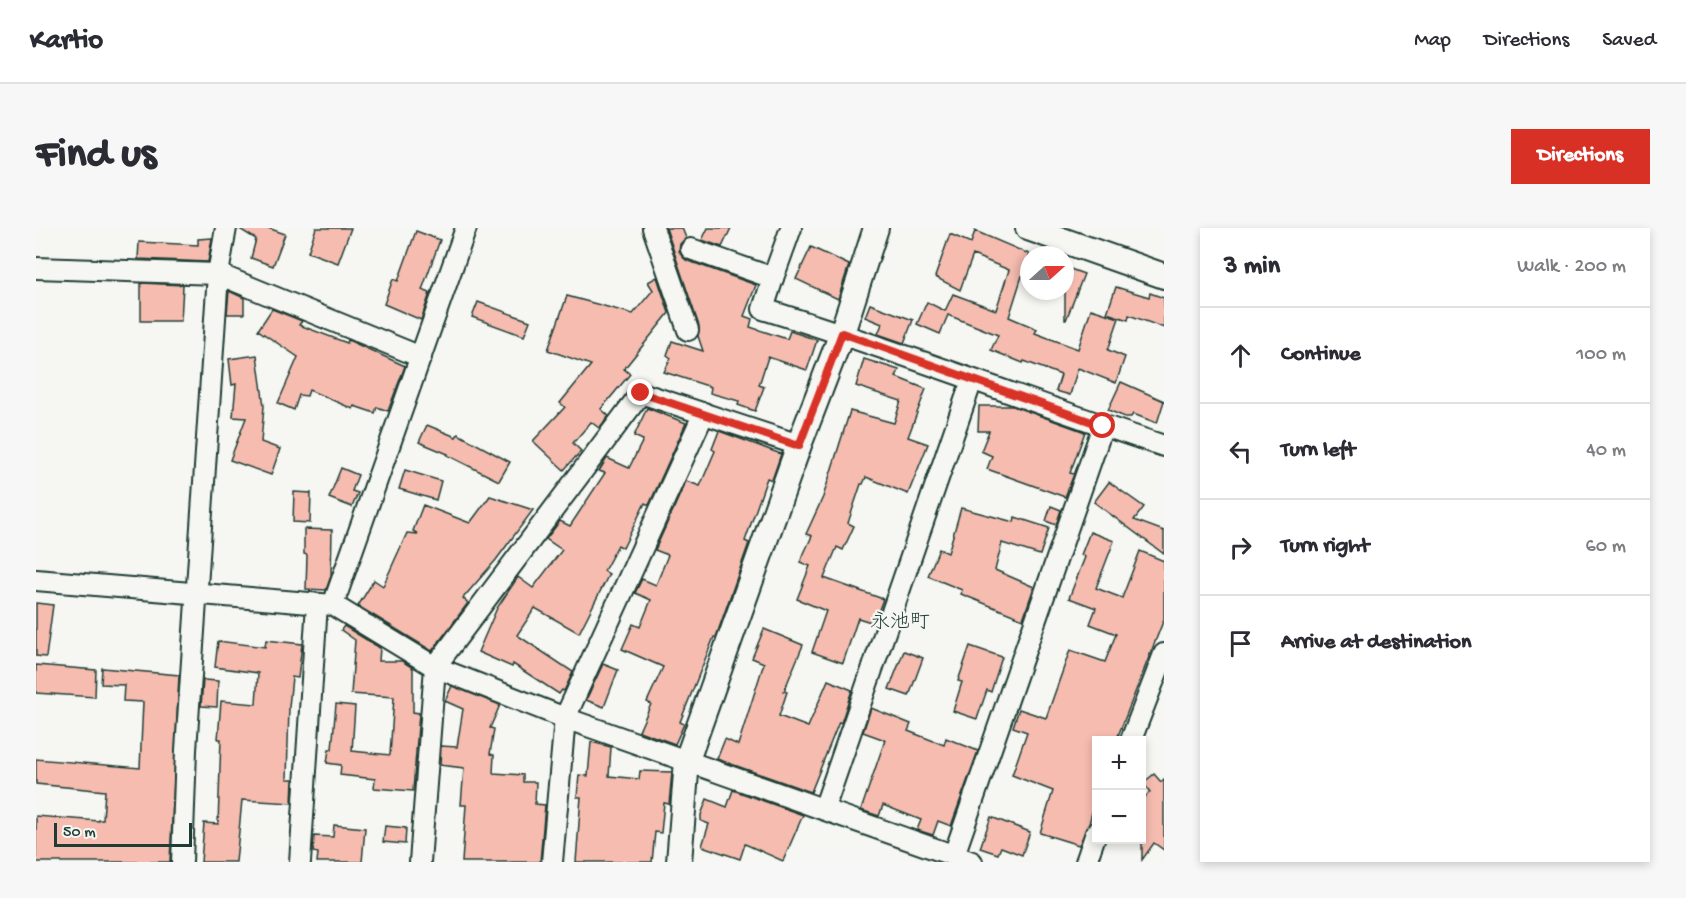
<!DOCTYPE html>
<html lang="en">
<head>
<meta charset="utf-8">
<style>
	body { margin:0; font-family:"Gochi Hand","Klee One",sans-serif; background:#f7f7f7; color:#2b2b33 }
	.controls { position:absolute; right:18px; bottom:18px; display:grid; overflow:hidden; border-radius:0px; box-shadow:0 3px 9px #0003 }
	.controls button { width:54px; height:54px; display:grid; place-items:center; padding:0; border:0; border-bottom:2px solid #e1e1e2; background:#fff; color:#2b2b33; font:30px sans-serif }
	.compass { position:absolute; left:984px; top:18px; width:54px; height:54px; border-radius:50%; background:#fff; box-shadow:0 3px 9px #0003; rotate:69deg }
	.scale { position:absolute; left:18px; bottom:15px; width:138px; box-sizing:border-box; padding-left:6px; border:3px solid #1f3d34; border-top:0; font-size:16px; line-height:21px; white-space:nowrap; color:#1f3d34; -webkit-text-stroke:4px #f6f6f2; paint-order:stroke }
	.stop { position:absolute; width:18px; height:18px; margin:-14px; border:4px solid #d93025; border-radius:50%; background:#fff }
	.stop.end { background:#d93025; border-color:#fff; box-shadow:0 2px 6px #0008 }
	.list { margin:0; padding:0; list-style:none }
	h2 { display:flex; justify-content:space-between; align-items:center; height:78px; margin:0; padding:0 24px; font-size:26px }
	h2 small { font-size:20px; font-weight:400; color:#7c7c81 }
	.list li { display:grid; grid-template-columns:39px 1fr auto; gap:18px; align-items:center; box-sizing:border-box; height:96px; padding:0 24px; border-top:2px solid #e1e1e2 }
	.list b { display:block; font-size:22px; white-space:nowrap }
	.list em { font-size:20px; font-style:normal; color:#7c7c81 }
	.icon { flex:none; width:33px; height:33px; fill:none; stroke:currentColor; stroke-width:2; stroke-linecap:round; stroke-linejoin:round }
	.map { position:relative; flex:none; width:1128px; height:634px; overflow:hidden; border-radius:0px }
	header { display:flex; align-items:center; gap:36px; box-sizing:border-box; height:84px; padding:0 30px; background:#fff; border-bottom:2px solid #e1e1e2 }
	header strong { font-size:28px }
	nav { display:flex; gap:33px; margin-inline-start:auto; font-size:21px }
	.intro { display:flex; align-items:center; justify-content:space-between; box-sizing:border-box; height:144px; padding:0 36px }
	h1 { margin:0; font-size:42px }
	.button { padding:15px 27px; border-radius:0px; background:#d93025; color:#fff; font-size:21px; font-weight:700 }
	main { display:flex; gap:36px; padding:0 36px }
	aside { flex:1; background:#fff; border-radius:0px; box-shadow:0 3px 9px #0003 }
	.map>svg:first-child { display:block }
</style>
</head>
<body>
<header>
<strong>Kartio</strong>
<nav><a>Map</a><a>Directions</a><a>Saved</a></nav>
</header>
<div class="intro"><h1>Find us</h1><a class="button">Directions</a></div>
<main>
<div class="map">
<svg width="1128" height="634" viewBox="0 0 1128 634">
	<rect width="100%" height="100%" fill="#f6f6f2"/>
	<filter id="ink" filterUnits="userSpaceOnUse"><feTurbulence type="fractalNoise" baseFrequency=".0167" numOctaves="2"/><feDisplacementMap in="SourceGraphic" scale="12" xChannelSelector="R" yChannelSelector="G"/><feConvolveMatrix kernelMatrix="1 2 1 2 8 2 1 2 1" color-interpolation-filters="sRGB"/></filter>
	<g filter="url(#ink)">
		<g fill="#f6bcb0" stroke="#1f3d34" stroke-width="1.5">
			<path d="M202,0H232L249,6L237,38L215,30L220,11Z"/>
			<path d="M280,0H315L302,35L272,24Z"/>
			<path d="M630,0H646L650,10L644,16L643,23L646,28L650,32L720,57L708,88L716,91L714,99L751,111L754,103L781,112L771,142L732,129L723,157L728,159L719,183L702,177L703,173L674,165L675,159L628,144L635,130L631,127L636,113L667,123L662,108L663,98Z"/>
			<path d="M672,0H695L686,19L666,12Z"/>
			<path d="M380,3L404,12L386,62L394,65L385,92L348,76L357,51L362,53Z"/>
			<path d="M939,3L993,26V50L986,48L973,89L1001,101L999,105L1042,121L1055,81L1083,90L1072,122L1089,129L1080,155L1042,140L1034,167L1020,163L1025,147L988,133L987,135L955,122L962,107L912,87L904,106L881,96L891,74L909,83L917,66L960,82L973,42L937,27L924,62L899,49L914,6L935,15Z"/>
			<path d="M176,10L172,34L102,31L103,14L162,17V11Z"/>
			<path d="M775,19L813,37L802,71L760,51Z"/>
			<path d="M1029,39L1048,46L1030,92H1029Z"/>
			<path d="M621,49L633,85L588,141L594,146L565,181L573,188L563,200L555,194L537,215L545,223L528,242L497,213L529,179L524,175L555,137L512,122L531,68L597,86L617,62L612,54Z"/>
			<path d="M105,55L147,57L145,93H105Z"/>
			<path d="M1080,59L1113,69L1114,65L1128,70V100L1093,87L1092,92L1071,85Z"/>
			<path d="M193,63L208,70V86H191Z"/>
			<path d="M442,74L494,93L488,108L436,89Z"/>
			<path d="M834,76L877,92L868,115L842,106L846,96L829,89Z"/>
			<path d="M236,81L266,93L263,97L311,115L312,112L369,138L352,183L341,179L339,185L318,178L317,181L273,162L271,168L263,167L258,182L242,175L262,129L222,102Z"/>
			<path d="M221,127L228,178L225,214L244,221L235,247L194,232L210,190L197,189L200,156L196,157L193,131Z"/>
			<path d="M828,131L863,142L860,149L890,161L872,209L892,216L872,266L830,249L827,256H825L812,295L818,298L807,322L801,319L788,350L847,371L838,395L822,390L807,435L776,424L790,383L761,371L774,338L764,334L776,308L770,306L787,269L814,183L858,195L865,173L820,158Z"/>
			<path d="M1085,154L1128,173L1121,195L1097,186L1095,189H1089L1072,182Z"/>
			<path d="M943,178H977L1049,204L1034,245L1038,246L1029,269L951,241L956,228L945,223L953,203H942Z"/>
			<path d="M611,180L650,195L613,277L609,275L587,320L582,317L568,343L573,346L543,405L499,380L481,407L537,444L528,463L526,462L523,466L477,436L476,439L442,424L461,380L482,349L497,360L526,322L510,311L524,293L534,298L569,245L563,243L571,230L593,240L607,212L598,208Z"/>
			<path d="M391,197L420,209L422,206L474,234L463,253L411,227L412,226L383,214Z"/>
			<path d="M683,203L745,226L736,252L731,250L709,313L713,315L680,409H678L644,494L648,496L639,516L603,503L615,476L611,474L627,439L586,421L597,396L604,399L615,372L599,365L606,351L620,357L632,327L619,322L650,253L664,258L679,223L676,221Z"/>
			<path d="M305,240L322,247L316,263L322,265L316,279L293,270Z"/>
			<path d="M369,242L405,253L400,272L363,261Z"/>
			<path d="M1073,254L1108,279L1098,292L1128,303V326L1058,274Z"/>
			<path d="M258,264L275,265L274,295L257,294Z"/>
			<path d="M454,268L497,282L460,332L427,370L432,375L396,423L322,378L338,352L347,358L371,305L382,306L377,303L387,277L434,295Z"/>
			<path d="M1015,278L1025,282L1020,297L1010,293Z"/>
			<path d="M925,280L978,294L979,289L1013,300L1004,327L966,315L959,342L998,359L987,391L925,366L926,362L892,348L903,321L912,325Z"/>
			<path d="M268,301L296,302L295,348L290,362L270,361L271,327L268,326Z"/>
			<path d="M1054,304L1078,313L1060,360L1086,370L1104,323L1128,333V391L1080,513H1060V569L1053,596L1043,617L1004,605L1017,563L976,547L991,504L977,499L983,481L1010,490L1034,422L1069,434L1080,406L1054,396L1060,380L1033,370L1049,329L1045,327Z"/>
			<path d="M0,375L17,377L10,429L0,428Z"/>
			<path d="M308,398L344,420L343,433H366L377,440V484L383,485L377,563L338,560L339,551L304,547L305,537L291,535L293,521H296L300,476L319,478L316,523L354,527L358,469L315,466L319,412L305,402Z"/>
			<path d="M728,401L767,417L748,463L751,464L743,488L772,499L792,452L816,462L805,495L803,494L775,564L681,531L689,511L702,517L728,435L716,430Z"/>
			<path d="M230,412L266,416L262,450L256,449L253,479L251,551H257L256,575L206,572L200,634H165L168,595L182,596L185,511H182L185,473L220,476L222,445L179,439L182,413L229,419Z"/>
			<path d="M934,418L966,429L955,464L951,462L941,491L917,483L926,454L922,453Z"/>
			<path d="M868,423L887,430L873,468L853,461Z"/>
			<path d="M567,436L582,442L568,479L550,472Z"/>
			<path d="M0,437L60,442L59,469L0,465Z"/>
			<path d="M66,440L143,447L134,634H0V588L63,593V592H67L69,563L0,556V531L104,540L107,474L87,473L88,457L65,456Z"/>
			<path d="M167,452L182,453L181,479L165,478Z"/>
			<path d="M416,458L464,477L454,500L458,501L454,526L458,527L457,545L487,547V554H500L499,576L509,577L504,634H426L430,577H425L428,540L404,537L405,518L421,519L427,481L409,473Z"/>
			<path d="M835,480L875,496L872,503L908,517L910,510L942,523L915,598L902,593L897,607L881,602L885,592L847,577L843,588L825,582L849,512L827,504Z"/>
			<path d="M555,514L575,519L573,548L603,551L604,543L636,544L633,576L628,575L625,605L619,604L616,634H540L545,569H541L543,547L552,548Z"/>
			<path d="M1118,546L1125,554L1128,551V622L1118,615L1106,632V572L1114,564L1107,555Z"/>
			<path d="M697,562L767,587L747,633L709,616L704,631L666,618L673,596L665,593V587L671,571L691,579Z"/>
			<path d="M955,589L994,604L986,627L965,619L962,626L944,620Z"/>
			<path d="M298,597L329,600L326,634H281L282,625L277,624L278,608L297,609Z"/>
			<path d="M349,598L370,600L369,616L347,614Z"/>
		</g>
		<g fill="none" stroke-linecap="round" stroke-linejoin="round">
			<defs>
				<g id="minor">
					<path d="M617,0L652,102"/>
					<path d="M655,21L737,50L755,0"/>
					<path d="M0,40L182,46L385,129"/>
					<path d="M737,50L727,81C862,122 994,174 1128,218"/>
					<path d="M0,352L297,377L399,439L529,490L936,634"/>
					<path d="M297,377L430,0"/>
					<path d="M1095,512L1128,426"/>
					<path d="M788,581L936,152"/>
					<path d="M918,627L1067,198"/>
					<path d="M146,634L150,522L182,46L190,0"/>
					<path d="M264,634L281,376"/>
					<path d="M384,634L399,439L605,165L763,217"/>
					<path d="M516,634L529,490L668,185"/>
					<path d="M1050,634L1060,605"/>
				</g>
				<g id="tertiary">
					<path d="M992,0L1128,48"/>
					<path d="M643,634L651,532L763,217L806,105L840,0"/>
				</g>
			</defs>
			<use href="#minor" stroke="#1f3d34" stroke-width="24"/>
			<use href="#tertiary" stroke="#1f3d34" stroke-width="28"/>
			<use href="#minor" stroke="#f6f6f2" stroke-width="20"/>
			<use href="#tertiary" stroke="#f6f6f2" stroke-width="24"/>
		</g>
	</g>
	<g fill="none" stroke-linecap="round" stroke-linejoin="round" filter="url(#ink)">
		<path stroke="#d93025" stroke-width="8" d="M605,165L763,218L806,105L1067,198"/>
	</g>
	<g text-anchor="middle" stroke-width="4.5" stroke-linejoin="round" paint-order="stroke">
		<g font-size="20" fill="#1f3d34" stroke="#f6f6f2">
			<text x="864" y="399">永池町</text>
		</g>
	</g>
</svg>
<div class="controls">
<button>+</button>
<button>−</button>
</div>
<svg class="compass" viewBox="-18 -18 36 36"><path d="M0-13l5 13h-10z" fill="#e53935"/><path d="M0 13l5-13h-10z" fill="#7c7c81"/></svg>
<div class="scale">50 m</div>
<div class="stop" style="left:1067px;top:198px"></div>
<div class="stop end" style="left:605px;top:165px"></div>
</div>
<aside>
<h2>3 min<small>Walk · 200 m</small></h2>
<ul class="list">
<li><svg class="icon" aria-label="ahead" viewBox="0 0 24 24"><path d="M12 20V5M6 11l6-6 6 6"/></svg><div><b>Continue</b></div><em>100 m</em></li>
<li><svg class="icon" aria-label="left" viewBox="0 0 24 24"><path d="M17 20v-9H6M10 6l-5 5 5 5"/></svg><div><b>Turn left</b></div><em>40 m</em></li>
<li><svg class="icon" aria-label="right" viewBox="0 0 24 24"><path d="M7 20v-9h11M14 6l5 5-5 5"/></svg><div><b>Turn right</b></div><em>60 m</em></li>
<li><svg class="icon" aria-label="arrive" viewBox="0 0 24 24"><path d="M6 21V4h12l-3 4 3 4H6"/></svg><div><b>Arrive at destination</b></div></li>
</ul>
</aside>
</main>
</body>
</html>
